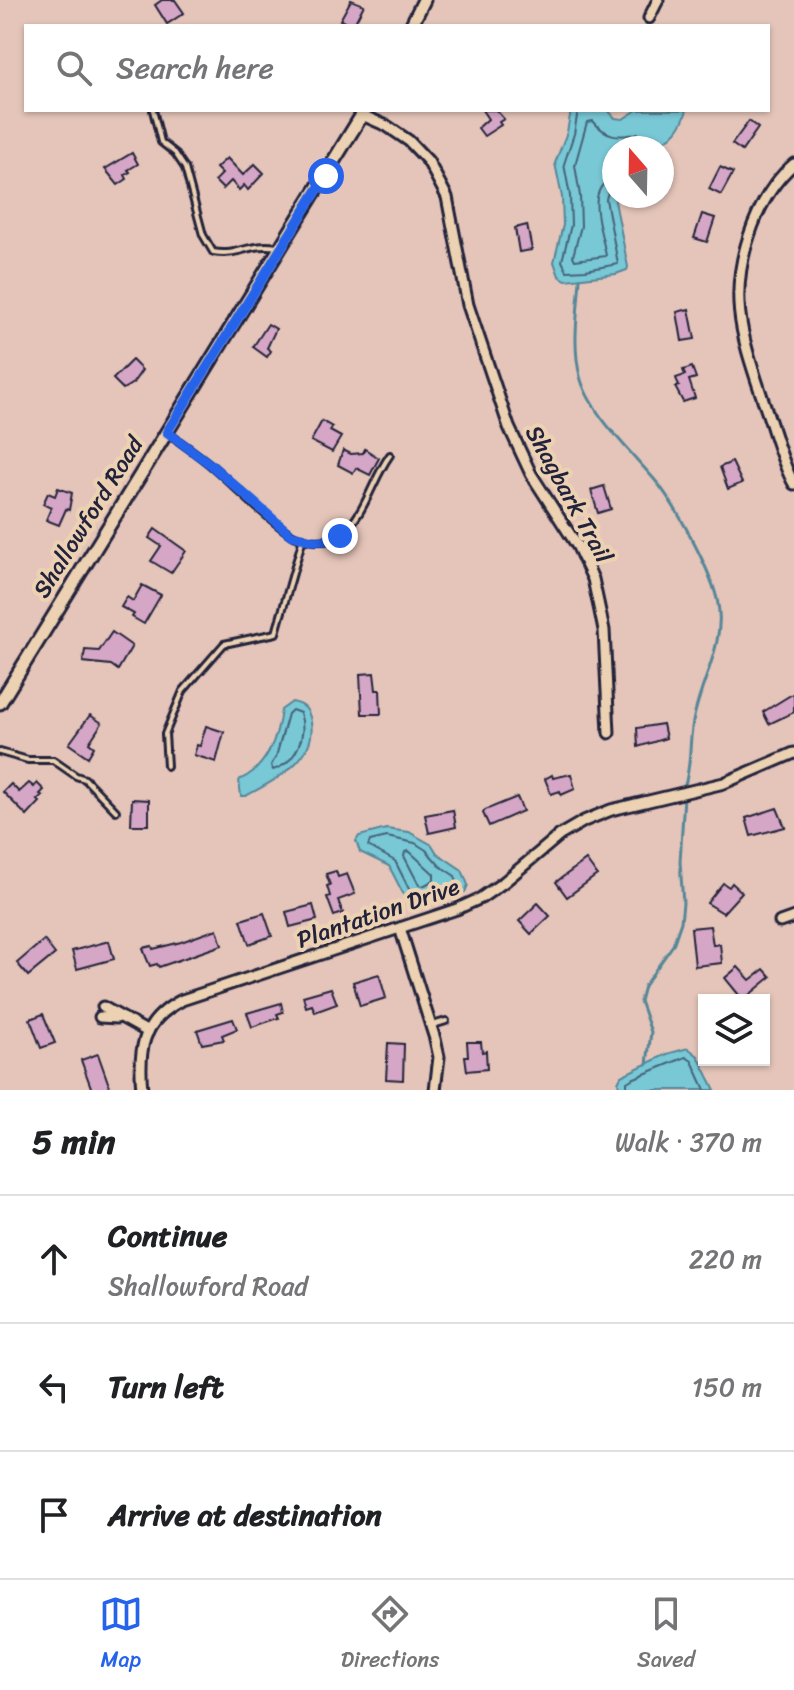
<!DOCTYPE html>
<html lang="en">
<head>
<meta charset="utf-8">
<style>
	body { margin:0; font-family:Sriracha,sans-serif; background:#f6f6f6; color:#202124 }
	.controls { position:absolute; right:24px; bottom:24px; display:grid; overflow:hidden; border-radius:0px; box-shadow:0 2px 6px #0004 }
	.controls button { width:72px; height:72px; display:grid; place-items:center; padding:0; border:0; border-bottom:2px solid #e0e0e0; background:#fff; color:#202124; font:40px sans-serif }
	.compass { position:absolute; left:602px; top:136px; width:72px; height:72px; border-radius:50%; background:#fff; box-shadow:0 2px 6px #0004; rotate:340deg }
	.stop { position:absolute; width:24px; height:24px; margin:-18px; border:6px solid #2563eb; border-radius:50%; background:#fff }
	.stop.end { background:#2563eb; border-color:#fff; box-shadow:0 2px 8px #0008 }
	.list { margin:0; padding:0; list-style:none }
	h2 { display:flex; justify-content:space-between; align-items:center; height:104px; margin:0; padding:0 32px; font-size:34px }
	h2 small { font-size:26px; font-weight:400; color:#757577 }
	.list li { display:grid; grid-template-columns:52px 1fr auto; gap:24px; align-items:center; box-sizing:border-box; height:128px; padding:0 32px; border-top:2px solid #e0e0e0 }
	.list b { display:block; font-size:30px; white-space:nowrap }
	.list p { margin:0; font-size:26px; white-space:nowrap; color:#757577 }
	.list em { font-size:26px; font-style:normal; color:#757577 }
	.icon { flex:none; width:44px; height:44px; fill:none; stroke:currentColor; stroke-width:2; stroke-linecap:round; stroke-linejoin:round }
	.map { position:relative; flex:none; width:794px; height:1090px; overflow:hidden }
	.search { position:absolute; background:#fff; box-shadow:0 2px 6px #0004; left:24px; right:24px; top:24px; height:88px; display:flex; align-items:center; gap:20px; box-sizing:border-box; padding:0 28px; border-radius:0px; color:#757577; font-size:30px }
	.sheet { height:488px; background:#fff }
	nav { display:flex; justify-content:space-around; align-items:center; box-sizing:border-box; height:112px; border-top:2px solid #e0e0e0; background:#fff; font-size:22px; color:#757577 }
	nav a { display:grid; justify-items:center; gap:4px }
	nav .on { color:#2563eb }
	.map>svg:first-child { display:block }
</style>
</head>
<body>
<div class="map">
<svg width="794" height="1090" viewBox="0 0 794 1090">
	<rect width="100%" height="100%" fill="#e5c5b9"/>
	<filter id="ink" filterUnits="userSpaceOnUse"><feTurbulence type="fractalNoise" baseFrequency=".0125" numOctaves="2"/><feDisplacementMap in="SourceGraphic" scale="16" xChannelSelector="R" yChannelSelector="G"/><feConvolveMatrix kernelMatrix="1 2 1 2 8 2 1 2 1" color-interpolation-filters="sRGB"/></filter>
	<g filter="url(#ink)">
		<g fill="#79c8d6" stroke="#568698" stroke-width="2">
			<path d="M571,110H608L615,118L623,119L637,110H687C676,148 647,148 614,148V196L628,267L627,270L616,274L566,280L559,276L554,262L563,225L562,197L555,163L567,132Z"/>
			<path d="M292,702C302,704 307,707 310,717C321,758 275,780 246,796H241L239,780C266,769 278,737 281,710Z"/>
			<path d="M386,829L409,832L432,845L437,853L462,870L468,885L465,892L437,898L417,908L410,907L389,866L360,852L356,841L359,836Z"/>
			<path d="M688,1048L698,1056L715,1090H620L618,1082L621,1076L667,1054Z"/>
		</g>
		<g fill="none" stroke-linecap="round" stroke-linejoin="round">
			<g stroke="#456479" stroke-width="2">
				<path d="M578,110L574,134L564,164L570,196L571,225L562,261L567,271L586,270L618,264L606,199L608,192L614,188"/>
				<path d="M614,178C582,188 603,233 606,256L575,260L573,256L581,226L580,196L575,165L587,122L593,121C606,137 619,138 638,133V148"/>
				<path d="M292,710L300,713C308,735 296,763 273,770L271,765L276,757L288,714Z"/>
				<path d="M387,837L415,843L426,850L440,866L455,876L458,885L414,899L395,861L368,846L370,841Z"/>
				<path d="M409,851L434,874V880L423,886L419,885L404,856L405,852Z"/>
				<path d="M627,1090V1082L632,1079L686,1057L692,1061L705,1090"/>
			</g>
			<g stroke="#568698" stroke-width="3">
				<path d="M580,279C578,310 572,345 580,376C588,411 631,452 654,479C675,503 713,574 718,604C726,646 697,687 692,728C689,749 691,768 684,788"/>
				<path d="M647,1064L651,1032L640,1001L644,986L673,945L681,922L683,903L680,862L684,796"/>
			</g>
		</g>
		<g fill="#d6a6c6" stroke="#22223b" stroke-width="2">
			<path d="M162,0H175L184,13L167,24L155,5Z"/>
			<path d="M351,0L364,5L353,26L340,20Z"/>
			<path d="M482,110H496L504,119L499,122L501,125L484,136L478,128L488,119Z"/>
			<path d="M749,121L758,128L742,151L732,144Z"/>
			<path d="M132,153L138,164L128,170L130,172L125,175L127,179L118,185L105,169Z"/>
			<path d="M227,158L243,175L255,164L264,173L248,190L244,185L239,190L231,181L223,189L215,181L222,174L216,168Z"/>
			<path d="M720,167L733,173L721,195L709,189Z"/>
			<path d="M702,214L715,218L707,242L694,238Z"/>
			<path d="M527,225L532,250L519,252L515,228Z"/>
			<path d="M689,309L695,339L682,341L677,312Z"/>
			<path d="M268,324L276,329L267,348L271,351L267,357L253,347Z"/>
			<path d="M132,360L142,370L133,383L123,389L113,379Z"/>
			<path d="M692,367L696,378L689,380L695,398L683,402L675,387L679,386L676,378L685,375L683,370Z"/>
			<path d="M322,421L332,427L330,431L341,437L332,452L311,441Z"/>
			<path d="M365,449L379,458L370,475L356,468L353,473L338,465L343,450L351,454L363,453Z"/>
			<path d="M732,462L742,483L728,489L720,467Z"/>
			<path d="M604,486L611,509L598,513L591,490Z"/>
			<path d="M58,488L72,493L69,510L66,509L59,525L46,520L51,508L43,504L48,493L55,496Z"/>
			<path d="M155,529L186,551L171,573L151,561L161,546L149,538Z"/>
			<path d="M142,585L161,595L144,624L132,617L134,614L121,607L127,597L133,601Z"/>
			<path d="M112,632L132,646L118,670L111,665L83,662L85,650L99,651Z"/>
			<path d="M374,673L376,690H380L381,714H362L360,674Z"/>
			<path d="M794,693V712L769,724L763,712Z"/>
			<path d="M90,715L102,723L89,743L94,747L88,757L69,744Z"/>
			<path d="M663,724L666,738L638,747L637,728Z"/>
			<path d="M206,726L224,732L216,762L194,755L197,745L200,746Z"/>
			<path d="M571,774L575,789L561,795L560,791L551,794L545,779L552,775L553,778Z"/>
			<path d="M29,783L34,787L37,783L44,790L40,794L43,796L37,800L40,802L27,816L3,792L11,784L19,792Z"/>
			<path d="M517,797L523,811L489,826L483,813L485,810Z"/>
			<path d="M132,799L149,800V825H131Z"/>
			<path d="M777,808L785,827L751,836L746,818Z"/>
			<path d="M453,810L456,827L429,833L425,815Z"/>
			<path d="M586,860L597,875L567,897L556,882Z"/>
			<path d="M336,871L338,877L347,874L355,894L338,900L343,913L334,916L327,897L330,896L327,886L330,885L326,874Z"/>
			<path d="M723,883L729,887L732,883L742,892L723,913L707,903Z"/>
			<path d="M538,903L550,916L531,934L519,921Z"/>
			<path d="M313,905L317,920L290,927L286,912Z"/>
			<path d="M264,913L272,936L249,944L241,920Z"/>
			<path d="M710,926L713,945L720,944L722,963L695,966L691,928Z"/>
			<path d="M217,929L222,945L159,967L157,964L150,966L146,957L143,948L152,946L153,949L181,942Z"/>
			<path d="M44,940L55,954L28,976L17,963Z"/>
			<path d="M109,941L114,959L77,969L72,951Z"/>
			<path d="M738,967L750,980L764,969L771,977L743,1000L725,978Z"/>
			<path d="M379,974L386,998L360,1006L353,982Z"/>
			<path d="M331,988L337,1004L315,1012L312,1005L306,1007L303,996Z"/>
			<path d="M281,1003L283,1012L277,1014L279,1018L252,1027L247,1013Z"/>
			<path d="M43,1014L55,1043L41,1048L30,1019Z"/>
			<path d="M233,1019L237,1029L222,1035L224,1040L202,1044L197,1030Z"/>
			<path d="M467,1042H481L482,1052L486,1051L487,1069L467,1071L465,1056H468Z"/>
			<path d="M388,1043L404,1044L403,1080L386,1079Z"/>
			<path d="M98,1054L110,1088L106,1090H92L81,1060Z"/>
		</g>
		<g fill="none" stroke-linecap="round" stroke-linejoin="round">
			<defs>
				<g id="service">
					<path d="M153,110L161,142L175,153L185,168L203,235L213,252C239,257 250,242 277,247"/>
					<path d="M169,434C184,445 200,455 214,468C238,489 262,515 289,533C303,542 328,545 342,534C366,513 372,480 390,455"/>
					<path d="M0,752L28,760H53L76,776L85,779L116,811"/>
					<path d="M167,766L165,734L183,691L224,644L276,633L303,538"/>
					<path d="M433,1025L446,1021"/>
				</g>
				<g id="minor">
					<path d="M649,18L658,0"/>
					<path d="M362,115L387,126L409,141L428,161L447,197L468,305L509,427L531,474L578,547L593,579L604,630L609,733"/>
					<path d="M794,164C775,180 762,202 753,225C725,298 743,339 766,409C775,434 781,461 794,484"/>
					<path d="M780,922L794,917"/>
					<path d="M400,928L435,1039L439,1057L435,1090"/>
					<path d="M103,1007L148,1032"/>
					<path d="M100,1017L117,1018"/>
					<path d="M142,1090C138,1048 142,1021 182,1000L457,909L481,898L504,882L560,835L584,821L611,810L724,783L794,753"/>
				</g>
				<g id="tertiary">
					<path d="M411,26L424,0"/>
					<path d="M0,703L365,110"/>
				</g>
			</defs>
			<use href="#service" stroke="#22223b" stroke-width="10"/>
			<use href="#minor" stroke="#22223b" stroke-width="15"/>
			<use href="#tertiary" stroke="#22223b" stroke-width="17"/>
			<use href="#service" stroke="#ecd2b3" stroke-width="4"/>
			<use href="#minor" stroke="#ecd2b3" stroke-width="9"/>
			<use href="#tertiary" stroke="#ecd2b3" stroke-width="11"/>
		</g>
	</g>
	<g fill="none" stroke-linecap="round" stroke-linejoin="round" filter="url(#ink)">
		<path stroke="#2563eb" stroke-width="10" d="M326,176L167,432L210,464L291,535L314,541L331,540L340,536"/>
	</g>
	<g text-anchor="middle" stroke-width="8" stroke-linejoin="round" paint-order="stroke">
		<g font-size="24" fill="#22223b" stroke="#ecd2b3">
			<text transform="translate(569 494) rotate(61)" y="8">Shagbark Trail</text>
			<text transform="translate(88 517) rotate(-58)" y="8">Shallowford Road</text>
			<text transform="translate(378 913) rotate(-19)" y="8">Plantation Drive</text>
		</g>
	</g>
</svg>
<div class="controls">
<button><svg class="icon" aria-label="layers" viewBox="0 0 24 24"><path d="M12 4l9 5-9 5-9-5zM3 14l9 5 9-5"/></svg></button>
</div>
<svg class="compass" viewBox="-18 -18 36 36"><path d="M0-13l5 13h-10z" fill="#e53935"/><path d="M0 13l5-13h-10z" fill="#757577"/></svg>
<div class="stop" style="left:326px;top:176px"></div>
<div class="stop end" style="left:340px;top:536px"></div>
<div class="search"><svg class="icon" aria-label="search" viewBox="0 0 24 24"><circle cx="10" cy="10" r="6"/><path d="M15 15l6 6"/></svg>Search here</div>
</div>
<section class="sheet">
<h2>5 min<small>Walk · 370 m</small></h2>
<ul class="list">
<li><svg class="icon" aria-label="ahead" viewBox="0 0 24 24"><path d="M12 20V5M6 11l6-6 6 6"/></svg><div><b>Continue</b><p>Shallowford Road</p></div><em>220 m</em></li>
<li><svg class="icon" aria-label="left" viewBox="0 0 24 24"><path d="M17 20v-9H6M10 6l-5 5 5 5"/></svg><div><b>Turn left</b></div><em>150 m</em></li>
<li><svg class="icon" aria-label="arrive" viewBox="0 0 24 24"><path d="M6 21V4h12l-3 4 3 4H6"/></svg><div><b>Arrive at destination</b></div></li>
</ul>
</section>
<nav>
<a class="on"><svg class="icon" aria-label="map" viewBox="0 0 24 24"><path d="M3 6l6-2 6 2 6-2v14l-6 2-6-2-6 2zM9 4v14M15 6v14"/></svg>Map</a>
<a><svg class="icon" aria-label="directions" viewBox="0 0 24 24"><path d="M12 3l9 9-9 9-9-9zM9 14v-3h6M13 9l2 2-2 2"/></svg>Directions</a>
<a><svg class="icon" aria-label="saved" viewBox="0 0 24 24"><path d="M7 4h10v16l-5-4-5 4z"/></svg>Saved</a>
</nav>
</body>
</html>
